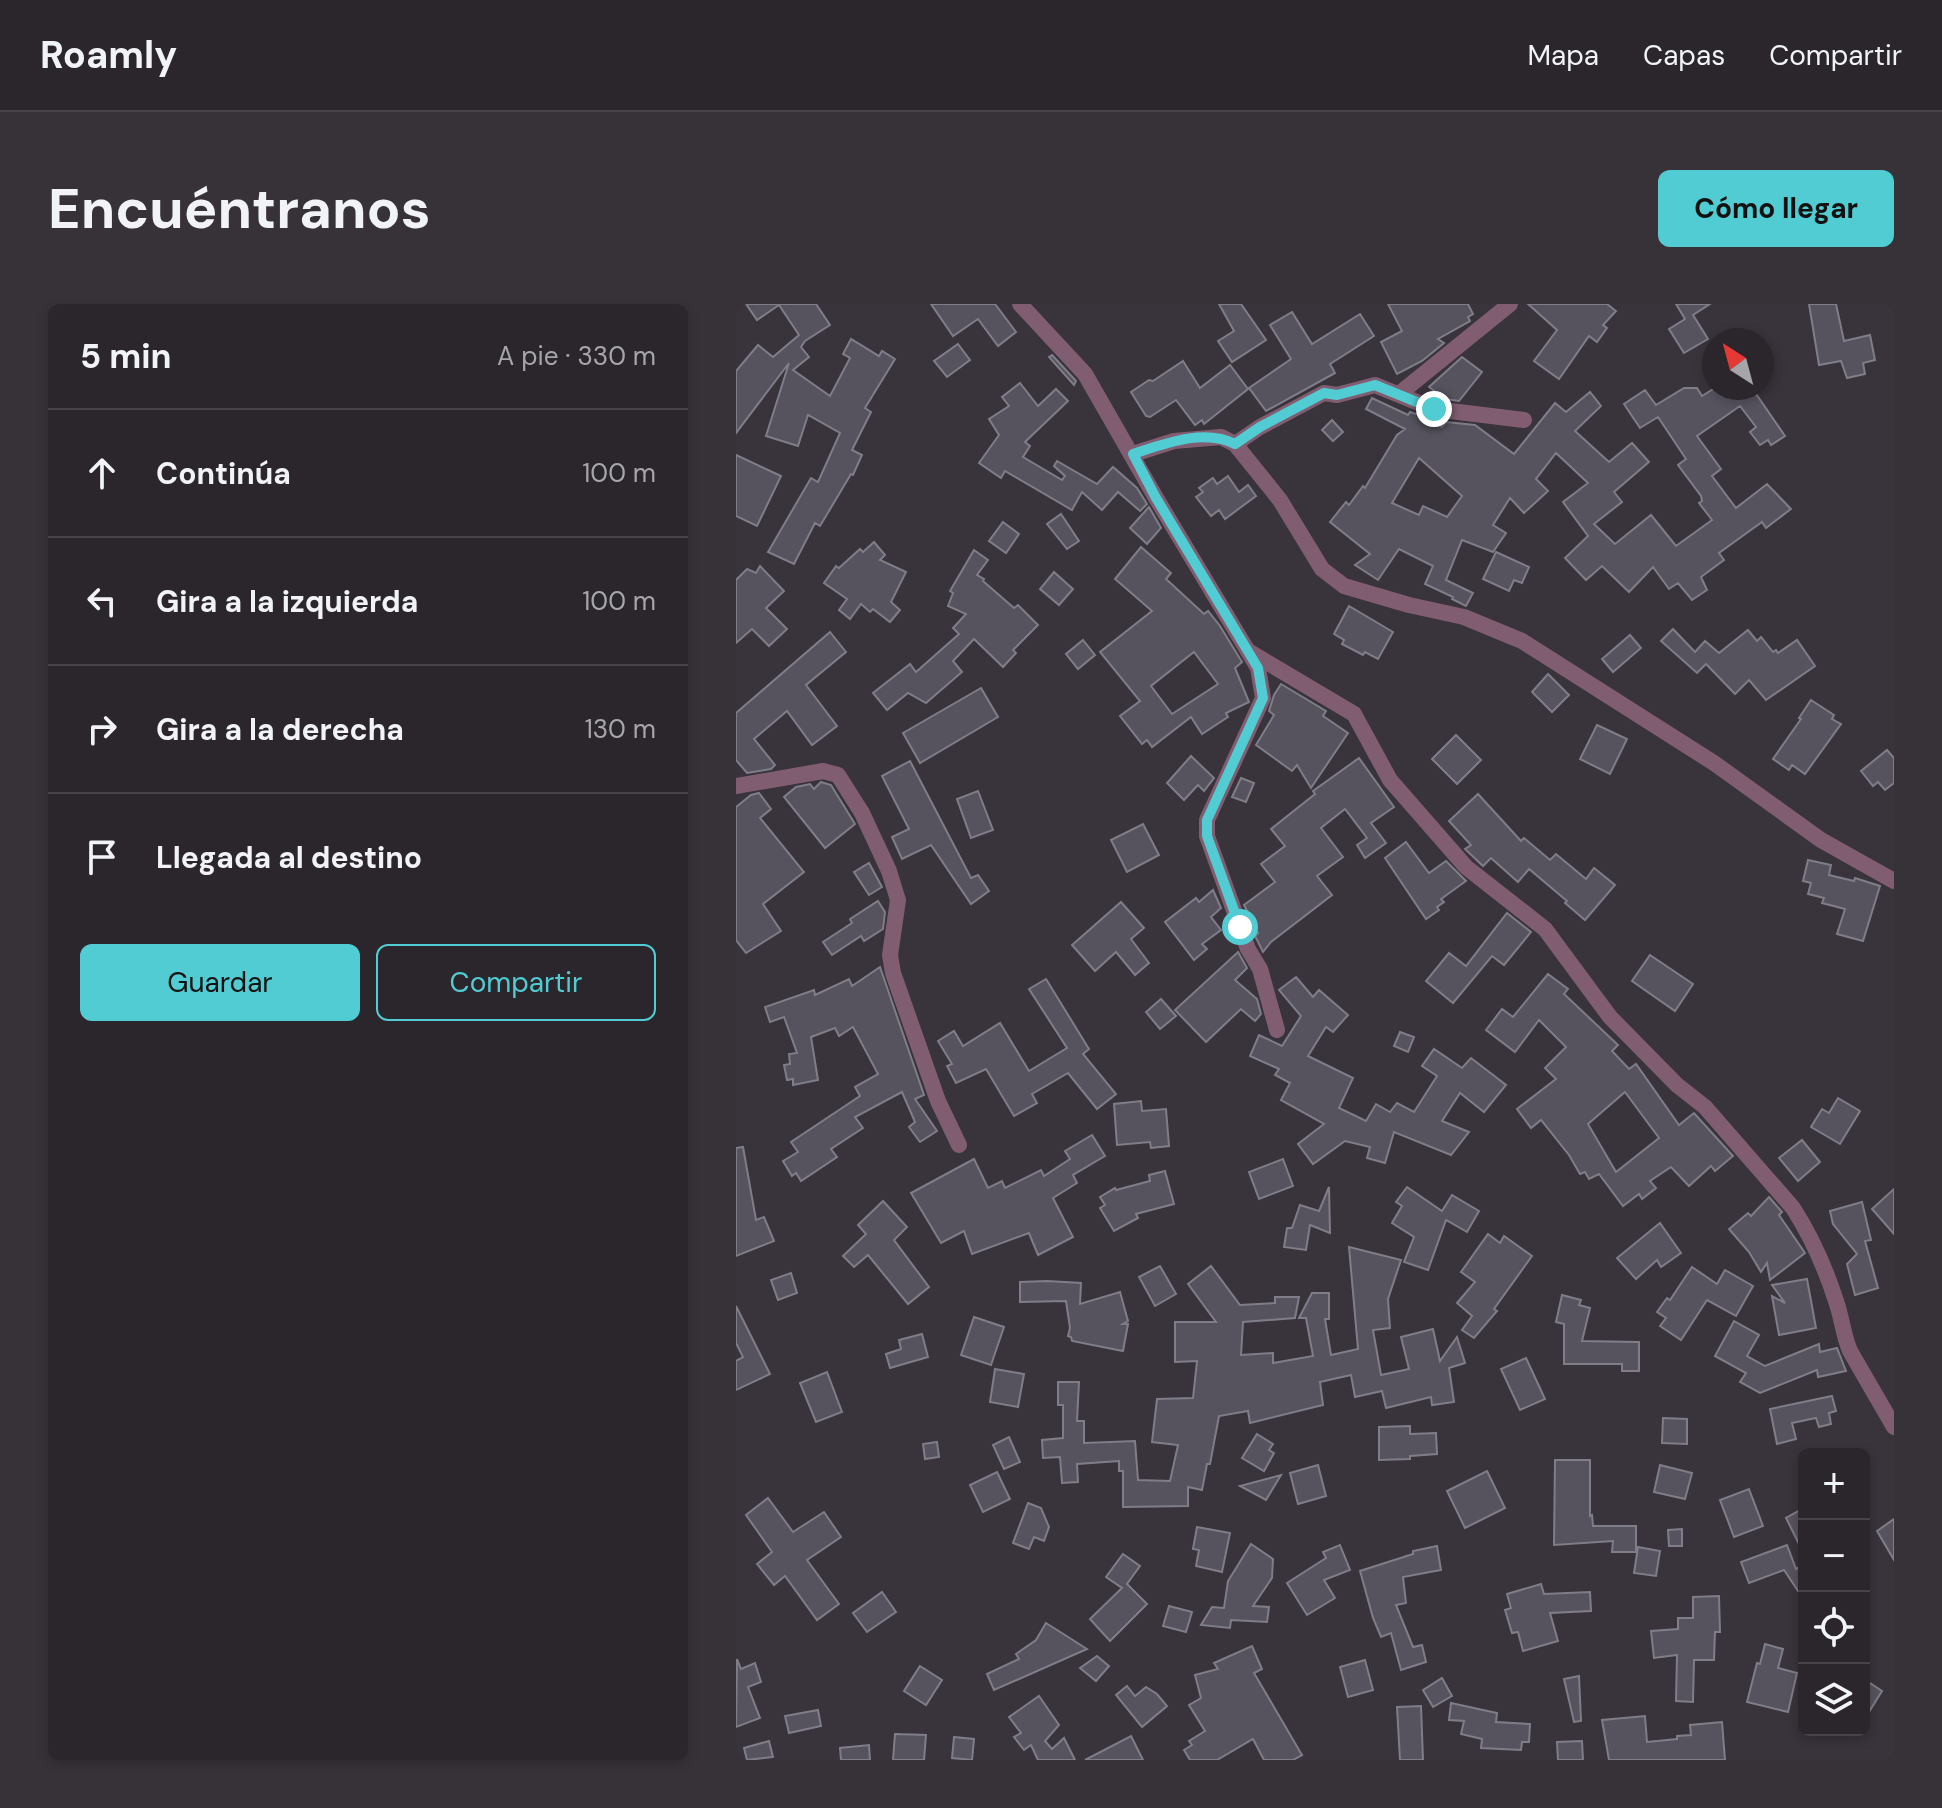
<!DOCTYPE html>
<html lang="es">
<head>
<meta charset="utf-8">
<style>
	body { margin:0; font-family:"DM Sans",sans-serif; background:#373238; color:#f1f3f6 }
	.controls { position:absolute; right:24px; bottom:24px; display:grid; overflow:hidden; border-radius:12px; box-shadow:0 4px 12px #0003 }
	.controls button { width:72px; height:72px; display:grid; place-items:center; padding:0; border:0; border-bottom:2px solid #474348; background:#2b262c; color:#f1f3f6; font:40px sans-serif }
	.compass { position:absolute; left:966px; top:24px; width:72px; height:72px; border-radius:50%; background:#2b262c; box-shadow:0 4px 12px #0003; rotate:324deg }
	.stop { position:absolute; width:24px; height:24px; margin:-18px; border:6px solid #51ccd2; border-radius:50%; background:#fff }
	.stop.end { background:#51ccd2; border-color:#fff; box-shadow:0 2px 8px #0008 }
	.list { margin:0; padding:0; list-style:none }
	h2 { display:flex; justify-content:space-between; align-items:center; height:104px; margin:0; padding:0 32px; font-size:34px }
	h2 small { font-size:26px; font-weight:400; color:#a6a5a9 }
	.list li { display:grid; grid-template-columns:52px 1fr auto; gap:24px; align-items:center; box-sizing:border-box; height:128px; padding:0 32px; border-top:2px solid #474348 }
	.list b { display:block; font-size:30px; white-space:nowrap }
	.list em { font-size:26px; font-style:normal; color:#a6a5a9 }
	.actions { display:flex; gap:16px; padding:24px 32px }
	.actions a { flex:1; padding:18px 0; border:2px solid #51ccd2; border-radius:12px; text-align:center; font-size:28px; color:#51ccd2 }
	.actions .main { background:#51ccd2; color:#111 }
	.icon { flex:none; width:44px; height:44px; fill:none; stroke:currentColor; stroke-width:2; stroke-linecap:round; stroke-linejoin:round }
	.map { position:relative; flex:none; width:1158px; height:1456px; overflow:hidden; border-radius:12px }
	header { display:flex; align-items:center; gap:48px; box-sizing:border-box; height:112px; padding:0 40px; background:#2b262c; border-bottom:2px solid #474348 }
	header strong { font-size:38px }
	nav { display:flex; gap:44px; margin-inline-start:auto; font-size:28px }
	.intro { display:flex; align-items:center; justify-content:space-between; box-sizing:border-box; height:192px; padding:0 48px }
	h1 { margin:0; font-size:56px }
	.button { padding:20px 36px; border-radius:12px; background:#51ccd2; color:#111; font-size:28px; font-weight:700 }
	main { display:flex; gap:48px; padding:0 48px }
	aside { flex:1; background:#2b262c; border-radius:12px; box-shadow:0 4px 12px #0003 }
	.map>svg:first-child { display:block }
</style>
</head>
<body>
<header>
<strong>Roamly</strong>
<nav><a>Mapa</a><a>Capas</a><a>Compartir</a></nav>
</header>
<div class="intro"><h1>Encuéntranos</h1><a class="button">Cómo llegar</a></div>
<main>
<aside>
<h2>5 min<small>A pie · 330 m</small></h2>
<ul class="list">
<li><svg class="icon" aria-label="ahead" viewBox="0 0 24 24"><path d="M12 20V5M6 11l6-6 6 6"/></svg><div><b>Continúa</b></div><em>100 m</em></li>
<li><svg class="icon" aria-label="left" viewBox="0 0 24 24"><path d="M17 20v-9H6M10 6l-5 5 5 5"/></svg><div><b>Gira a la izquierda</b></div><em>100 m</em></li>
<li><svg class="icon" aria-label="right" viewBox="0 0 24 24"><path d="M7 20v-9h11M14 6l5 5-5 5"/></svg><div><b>Gira a la derecha</b></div><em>130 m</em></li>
<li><svg class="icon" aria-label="arrive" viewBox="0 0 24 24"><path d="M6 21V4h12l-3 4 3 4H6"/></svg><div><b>Llegada al destino</b></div></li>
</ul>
<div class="actions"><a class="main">Guardar</a><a>Compartir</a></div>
</aside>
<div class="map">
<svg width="1158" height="1456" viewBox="0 0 1158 1456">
	<rect width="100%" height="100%" fill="#39333b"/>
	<g fill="#56535e" stroke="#7f7d88" stroke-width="2" fill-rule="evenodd">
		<path d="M10,0H80L94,21L69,37L65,43L73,53L57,66L94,92L114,54L107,50L115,35L143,52L146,47L159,55L129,104L135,108L116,146L126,151L117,171L115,170L84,222L79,219L58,260L32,248L75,174L82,178L104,129L72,111L62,142L30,132L53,59L0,129V67L22,41L37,53L63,31L43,1L21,16Z"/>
		<path d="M195,0H259L280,28L262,42L242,15L217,32Z"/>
		<path d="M483,0H505L530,36L496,58L482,37L498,27Z"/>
		<path d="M652,0H732L737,10L732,13L734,17L702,35L708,39L686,57L661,70L645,38L666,27Z"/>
		<path d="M792,0H871L880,7L867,21L871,24L861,38L853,32L823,75L798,57L821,26Z"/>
		<path d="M940,0H974L957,11L972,35L948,49L933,25L949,15Z"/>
		<path d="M1073,0H1100L1108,37L1134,31L1139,56L1127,59L1129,70L1111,74L1105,57L1083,61Z"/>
		<path d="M556,8L576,40L624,10L638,32L594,60L599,69L530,107L513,84L555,55L534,21Z"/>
		<path d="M222,40L234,56L211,73L198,57Z"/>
		<path d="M316,51L340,77L338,81L313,53Z"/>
		<path d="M726,53L746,68L723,97L709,95L693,83Z"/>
		<path d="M447,57L464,84L494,61L512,85L468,120L466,116L459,121L440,96L414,113L410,112L395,88L413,76L417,77Z"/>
		<path d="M284,79L302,102L320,85L332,97L289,138L294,142L287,153L326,176L329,172L318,162L321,157L361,180L377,163L401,184L411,200L404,207L382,188L366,206L346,188L336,206L269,167L265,174L243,159L263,131L253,115L273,102L266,93Z"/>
		<path d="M948,84H961L966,92L979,84H1016L1049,132L1035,141L1032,136L1024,141L1014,128L1020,123L1004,102L961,132L985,165L976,172L1000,204L1031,180L1055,205L1030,224L1026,218L983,249L988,256L965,273L971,286L956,296L942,279L933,285L917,263L893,288L866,262L850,276L829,254L852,232L827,198L852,179L820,149L800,175L812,187L788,209L774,194L757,221L770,229L757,248L726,236L710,276L737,289L730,302L716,295L717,293L689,280L697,262L663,245L642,276L619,261L634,250L594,218L610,198L613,201L627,182L629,184L661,131L669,125L630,105L636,94L672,111L674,108L692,114L706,123L710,118L739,121L778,150L819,99L830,108L854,88L865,102L839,127L873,158L896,139L913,158L878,188L886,198L858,220L879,240L915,211L940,242L976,216L963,199L966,197L965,192L942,161L950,155L922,113L904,124L888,100L909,86L920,101ZM683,154L726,192L711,213L687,202L683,211L656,199Z"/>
		<path d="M596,116L607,128L597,137L586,126Z"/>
		<path d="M0,151L45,172L21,222L0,212Z"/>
		<path d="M492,172L503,188L512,181L520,192L489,215L483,206L475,212L460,193L467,188L463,184L477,174L481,180Z"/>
		<path d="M413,203L425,224L411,240L394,224Z"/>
		<path d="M325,210L343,237L331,245L311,220Z"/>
		<path d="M267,218L283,230L270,249L253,237Z"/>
		<path d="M138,238L149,251L144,256L170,268L155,298L164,306L154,318L137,305L134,308L125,300L114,315L103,306L111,295L88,279L100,262L103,264L124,245L127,248Z"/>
		<path d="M405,243L435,269L430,275L468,310L472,307L484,322L506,358L499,364L513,398L490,409L492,413L466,430L455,413L416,443L411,436L406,440L384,412L404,397L364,348L416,307L379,275ZM458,348L482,380L436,410L415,382Z"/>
		<path d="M238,246L252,256L241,271L248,275L247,277L278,304L282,301L302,321L277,346L280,349L267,363L238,335L217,357L226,368L190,399L172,389L151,406L137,389L174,360L180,368L223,330L217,324L230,310L212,302L217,289L214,287Z"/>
		<path d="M760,248L793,263L786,279L778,276L773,287L747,275Z"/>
		<path d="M24,262L48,287L30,304L51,325L33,342L16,325L0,339V276L11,265L20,269Z"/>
		<path d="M318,268L337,285L323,301L304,285Z"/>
		<path d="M613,302L657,328L642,355L629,348L627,351L606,340L608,336L598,330Z"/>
		<path d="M937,325L959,348L969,337L983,349L1012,326L1021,337L1025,333L1037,348L1040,346L1042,349L1061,336L1079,362L1030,396L1013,376L999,390L970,360L961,369L925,337Z"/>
		<path d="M94,328L110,348L70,381L101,422L76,441L51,407L18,435L39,461L35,465L11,469L0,456V409Z"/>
		<path d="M894,331L905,344L877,368L866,355Z"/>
		<path d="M347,336L359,351L342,365L330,350Z"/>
		<path d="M812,370L833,391L816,408L796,388Z"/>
		<path d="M545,380L590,407L587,412L612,429L575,484L561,461L556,467L520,441L538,411L533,407L538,391Z"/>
		<path d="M245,384L262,413L184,459L167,429Z"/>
		<path d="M1075,396L1098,411L1096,415L1105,420L1069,470L1056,461L1053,466L1037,455L1065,415L1063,414Z"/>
		<path d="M861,421L891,435L874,470L844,455Z"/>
		<path d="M720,431L745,456L721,480L696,455Z"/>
		<path d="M1151,446L1158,454V479L1149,486L1142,478L1137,482L1125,467Z"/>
		<path d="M455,452L478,474L468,487L462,481L448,496L431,479Z"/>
		<path d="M623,454L658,503L635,519L650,539L629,554L621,541L631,534L609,505L585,524L607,553L581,572L596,591L535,638L527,648L519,632L522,629L515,620V614L508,601L539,578L525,560L549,542L535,525L579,490L577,487Z"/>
		<path d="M174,457L235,574L242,571L253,587L235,600L195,541L166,555L156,533L173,525L146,472Z"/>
		<path d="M505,474L518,479L510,498L496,493Z"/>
		<path d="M85,478L95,481L119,520L89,544L48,493L60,483L74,480L78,485Z"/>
		<path d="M242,487L257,526L235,534L221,495Z"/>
		<path d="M23,489L35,505L24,514L68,568L27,600L45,627L10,649L0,636V503L15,491Z"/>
		<path d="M742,490L785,537L788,534L814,556L820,550L850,575L858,564L879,581L849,616L829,599L831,597L793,565L782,578L755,554L747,562L729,545L735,541L713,517Z"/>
		<path d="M407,520L423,551L391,568L375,536Z"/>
		<path d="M670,538L693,569L710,557L730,577L705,595L708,598L701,603L703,606L690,615L649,554Z"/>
		<path d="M1072,556L1095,561L1093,571L1118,577L1119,574L1144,582L1127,637L1101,630L1109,605L1086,599L1088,594L1072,590L1075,579L1067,577Z"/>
		<path d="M133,559L146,583L133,591L118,568Z"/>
		<path d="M477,586L485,604L475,613L485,626L466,640L471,645L458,656L429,618L460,594L463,598Z"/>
		<path d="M142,597L149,608L147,625L128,637L125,632L96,651L87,638L116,619L114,615Z"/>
		<path d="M385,598L408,624L395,635L413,659L399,671L380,648L359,667L336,641Z"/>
		<path d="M771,609L795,628L768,661L756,652L717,699L690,677L713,649L730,662Z"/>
		<path d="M502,648L511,664L499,676L521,695L525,710L519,717L505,705L470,738L439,706Z"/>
		<path d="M914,651L957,680L939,707L896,677Z"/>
		<path d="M144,663L188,791L179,795L201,827L184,838L173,823L179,818L166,788L119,813L127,824L95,845L101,853L65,877L60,869L56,872L47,857L62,848L55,838L124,792L119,783L142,770L117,723L103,732L99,724L75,733L82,776L57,781V775L51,776L48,761L54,760L53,750L61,749L48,713L34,718L29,703L78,686L79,691L113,675L116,682Z"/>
		<path d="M812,670L832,685L828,690L882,741L876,747L893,765L900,760L943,821L958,809L997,852L979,867L975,862L953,882L935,863L914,877L920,884L906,895L903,890L887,902L863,870L853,875L849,868L844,870L833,851L805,816L795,824L781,805L820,775L809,764L830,743L803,716L779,748L750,726L766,705L777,713ZM889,788L923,834L880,868L852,820Z"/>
		<path d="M560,673L577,693L583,686L612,711L597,728L590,723L572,752L617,774L603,804L630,817L640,800L654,808L661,799L678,808L701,772L686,762L698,745L726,764L735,754L770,781L748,808L724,789L706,817L733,828L715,851L658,828L649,859L631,854L634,843L609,837L577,860L562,840L588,820L545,796L554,779L539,771L543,765L514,752L523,731L546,742L565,712L543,686Z"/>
		<path d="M310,675L353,745L347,750L380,790L361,805L332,769L296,790L301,799L278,812L250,765L220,779L211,762L216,760L202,737L218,727L227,742L264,719L293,767L331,744L293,685Z"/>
		<path d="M425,695L440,712L424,725L410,708Z"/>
		<path d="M664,728L678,733L672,748L658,742Z"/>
		<path d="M1102,794L1124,807L1104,840L1075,823L1086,805L1093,809Z"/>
		<path d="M405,797L406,807L430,805L433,842L415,844L414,838L381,841L378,800Z"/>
		<path d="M356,831L369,852L337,871L341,879L317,894L337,933L302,951L293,929L236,950L228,927L205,939L175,889L238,855L252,884L266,877L269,884L305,866L308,872L334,855L329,847Z"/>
		<path d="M1066,836L1084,858L1062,877L1043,854Z"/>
		<path d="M7,843L20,916L28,913L38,937L0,952V844Z"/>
		<path d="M547,855L557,882L523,895L513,868Z"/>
		<path d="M429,867L438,900L400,910L402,914L378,927L364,904L369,901L364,893L379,884L380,886L414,877L413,871Z"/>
		<path d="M593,883L594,929L574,921L570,946L548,943L551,924H556L564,901L583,907Z"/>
		<path d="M671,883L706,907L716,891L743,907L731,928L710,916L692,966L668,958L678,933L656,919L666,902L660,898Z"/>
		<path d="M1158,885V930L1136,905Z"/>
		<path d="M1033,893L1046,908L1043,911L1069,949L1034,976L1031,959L1025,968L1013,948L993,925L1012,909L1015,912Z"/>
		<path d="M147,897L171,923L158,936L193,983L172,1000L132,951L118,963L107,952L130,930L122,921Z"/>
		<path d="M1126,898L1135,936L1129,937L1142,984L1119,991L1111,960L1121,950L1097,920L1094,907Z"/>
		<path d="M924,919L945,949L925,963L921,956L900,975L881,954Z"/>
		<path d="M752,930L764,939L768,932L796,952L758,1005L761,1007L738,1034L726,1026L736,1012L721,999L739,978L725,968Z"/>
		<path d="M613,943L665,956L652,995L654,1024L637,1026L645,1071L673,1065L665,1033L697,1025L704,1057L721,1033L729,1059L713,1064L718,1098L696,1101L695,1093L650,1104L646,1087L619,1093L615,1071L584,1078L587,1101L514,1119L512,1107L483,1112L474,1160H471L466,1186L452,1183V1202L387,1203V1167H383V1157L341,1160L342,1178L326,1179L324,1153L307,1154L306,1136L327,1134V1101H322V1078H343L341,1117H348V1139L399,1137L402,1176L434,1177L442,1141L416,1138L421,1095L457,1094L461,1057L439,1058V1018H480L452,980L475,962L504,1001L539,999V993H563L559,1014L507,1018L505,1051L537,1049V1059L577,1052L570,1014H563L576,989H593V1015H589L595,1051L622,1045Z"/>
		<path d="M424,962L440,990L419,1002L403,973Z"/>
		<path d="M956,963L981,980L989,966L1017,982L1000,1012L971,996L945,1036L924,1022L930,1014L921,1008L931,994L934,996Z"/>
		<path d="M55,969L61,989L42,996L35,976Z"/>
		<path d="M1071,975L1080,1024L1043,1031L1036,992L1049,999L1036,981Z"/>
		<path d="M311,977L345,979L344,1000L384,988L392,1017L387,1020H392L387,1047L336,1037L335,1033L332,1032L334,1024L330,997L284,998V978Z"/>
		<path d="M826,991L845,996L843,1001L854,1004L846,1037L903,1038V1067H886V1060H828V1020L820,1018Z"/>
		<path d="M0,1002L34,1070L0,1086V1057L7,1053L0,1039Z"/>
		<path d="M238,1013L268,1023L255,1061L225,1051Z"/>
		<path d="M998,1017L1023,1031L1011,1052L1029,1062L1083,1040L1084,1048L1101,1044L1110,1067L1082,1073L1081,1066L1024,1089L1004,1078L1010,1069L979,1052Z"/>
		<path d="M186,1030L192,1053L154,1064L150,1050L165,1045L163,1036Z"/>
		<path d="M790,1054L809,1095L784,1106L765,1065Z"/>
		<path d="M259,1065L288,1070L282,1103L254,1098Z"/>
		<path d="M91,1068L106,1108L80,1118L64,1079Z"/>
		<path d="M1096,1092L1100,1107L1093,1109L1095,1120L1083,1123L1080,1114L1056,1119L1060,1135L1041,1140L1034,1105Z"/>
		<path d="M927,1114L951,1115V1140L926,1139Z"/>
		<path d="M674,1122V1130L700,1129L701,1150L674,1152V1155L643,1156V1123Z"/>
		<path d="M521,1130L537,1140L533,1146L538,1149L528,1167L506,1154Z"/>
		<path d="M273,1133L284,1158L268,1165L257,1141Z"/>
		<path d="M201,1138L203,1153L189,1155L187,1140Z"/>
		<path d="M819,1156H854V1212L856,1211L857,1222H900V1248H876L877,1237L818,1241Z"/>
		<path d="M582,1161L590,1192L562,1200L554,1169Z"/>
		<path d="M924,1161L956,1169L949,1195L918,1188Z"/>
		<path d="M751,1167L769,1204L729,1224L711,1187Z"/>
		<path d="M261,1168L274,1195L247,1208L234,1181Z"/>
		<path d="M545,1171L530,1196L504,1182Z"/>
		<path d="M1013,1185L1027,1222L998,1233L984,1196Z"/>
		<path d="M32,1194L57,1228L88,1208L105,1233L71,1256L103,1300L81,1316L49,1272L38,1281L21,1260L36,1248L10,1211Z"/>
		<path d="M292,1199L305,1204L313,1223L308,1237L298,1233L293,1245L277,1239Z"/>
		<path d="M1068,1204V1250L1050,1214Z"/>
		<path d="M1158,1215V1256L1141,1227Z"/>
		<path d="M461,1223L494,1229L486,1268L460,1262L463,1246L457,1245Z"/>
		<path d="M946,1225V1242H933L932,1226Z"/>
		<path d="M515,1240L537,1255L536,1274L517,1302L533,1303L531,1318L495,1316L494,1324L465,1321L476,1303L488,1304L492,1277Z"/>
		<path d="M604,1241L614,1266L588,1276L599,1294L571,1311L551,1279L590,1254L587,1248Z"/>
		<path d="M1051,1241L1060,1265L1068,1260V1296L1048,1266L1013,1279L1005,1258Z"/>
		<path d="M701,1242L705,1266L667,1273L670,1299L660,1301L677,1343L686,1341L690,1358L665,1366L655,1329L645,1333L637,1314L624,1267L677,1250V1247Z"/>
		<path d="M902,1243L924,1247L920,1272L898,1269Z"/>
		<path d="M387,1250L404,1262L391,1280L411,1300L374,1337L354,1315L386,1284L370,1273Z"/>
		<path d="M805,1280L808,1290L854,1288L855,1307L814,1309L822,1337L787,1347L782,1328L776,1329L769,1306L775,1304L771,1290Z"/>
		<path d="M146,1288L160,1308L131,1328L117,1309Z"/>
		<path d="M983,1292L984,1328H979L978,1356H958L957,1398L940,1397L941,1351L918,1354L915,1327L942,1325V1314H957V1293Z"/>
		<path d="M433,1302L456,1308L450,1328L427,1322Z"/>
		<path d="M310,1319L351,1345L258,1386L251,1370L283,1355L280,1350L300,1336Z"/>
		<path d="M1029,1340L1047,1345L1042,1364L1061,1369L1052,1408L1011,1398L1021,1359L1024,1360Z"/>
		<path d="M516,1342L526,1365L518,1369L566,1451L557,1456H528L517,1435L481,1456H454L448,1446L456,1441L453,1437L469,1427L453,1401L465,1394L459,1371L482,1365L478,1359Z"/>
		<path d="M361,1352L373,1362L360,1377L344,1364Z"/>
		<path d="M1,1355L5,1365L19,1359L25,1378L12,1383L24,1414L0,1423Z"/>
		<path d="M629,1356L637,1386L612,1393L604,1363Z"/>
		<path d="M184,1362L206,1376L190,1401L168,1387Z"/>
		<path d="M843,1372L845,1417L838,1418L828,1375Z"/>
		<path d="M706,1374L716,1392L697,1403L687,1386Z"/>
		<path d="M1128,1375L1146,1387L1128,1416Z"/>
		<path d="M391,1382L399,1392L410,1383L421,1390L431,1402L406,1423L380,1391Z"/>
		<path d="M303,1392L323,1421L309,1437L316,1445L328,1434L339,1456H302L295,1441L288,1446L278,1433L285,1429L273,1413Z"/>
		<path d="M715,1399L761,1409L760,1418L794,1420L793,1438H786L785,1446L745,1444L746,1435L725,1430L728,1417L713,1416Z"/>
		<path d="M685,1402L687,1456H664L661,1403Z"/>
		<path d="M82,1406L85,1422L53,1429L49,1412Z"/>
		<path d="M909,1412L911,1438L941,1435V1432L955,1431L954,1421L986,1418L989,1456H873L866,1416Z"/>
		<path d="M159,1430L190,1431L188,1456H157Z"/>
		<path d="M395,1432L407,1456H349Z"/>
		<path d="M218,1433L238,1435L236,1456L216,1454Z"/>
		<path d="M33,1437L37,1453L11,1456L8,1444Z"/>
		<path d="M846,1437L847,1456H822L821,1438Z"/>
		<path d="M133,1441L134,1456H105L104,1444Z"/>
	</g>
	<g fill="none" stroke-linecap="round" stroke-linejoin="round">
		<g stroke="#805d71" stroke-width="16">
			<path d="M284,0L349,70L420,194L522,364L527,394L471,516V532L512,645L524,665L541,726"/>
			<path d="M663,90L774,0"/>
			<path d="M499,140L524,123L588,89L601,91L639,81L698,105L788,116"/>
			<path d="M397,150L438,137L485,133L499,140L544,196L586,265L608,282L673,301L728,313L786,337L978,459L1085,536L1158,577"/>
			<path d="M512,347L618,410L654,476L730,563L809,625L874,713L941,781L969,803L1057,904C1075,932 1090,966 1100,997C1106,1014 1107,1030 1114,1047L1158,1123"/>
			<path d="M0,482L87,467L102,471L126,509L153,567L162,596L154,651L157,669L202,797L223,841"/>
		</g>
	</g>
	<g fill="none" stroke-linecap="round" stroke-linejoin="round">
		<path stroke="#51ccd2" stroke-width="10" d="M504,623L471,532V516L527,394L522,364L420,194L397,150C428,140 468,124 499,140L524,123L588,89L601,91L639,81L698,105"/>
	</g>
</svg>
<div class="controls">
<button>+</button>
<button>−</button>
<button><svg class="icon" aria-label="locate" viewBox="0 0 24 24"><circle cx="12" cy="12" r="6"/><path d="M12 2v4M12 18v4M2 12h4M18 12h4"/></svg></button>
<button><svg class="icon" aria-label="layers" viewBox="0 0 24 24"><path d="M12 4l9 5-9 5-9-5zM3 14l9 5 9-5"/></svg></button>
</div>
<svg class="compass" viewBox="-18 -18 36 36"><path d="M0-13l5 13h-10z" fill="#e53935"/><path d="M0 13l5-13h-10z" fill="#a6a5a9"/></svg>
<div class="stop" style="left:504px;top:623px"></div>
<div class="stop end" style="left:698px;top:105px"></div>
</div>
</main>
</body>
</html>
